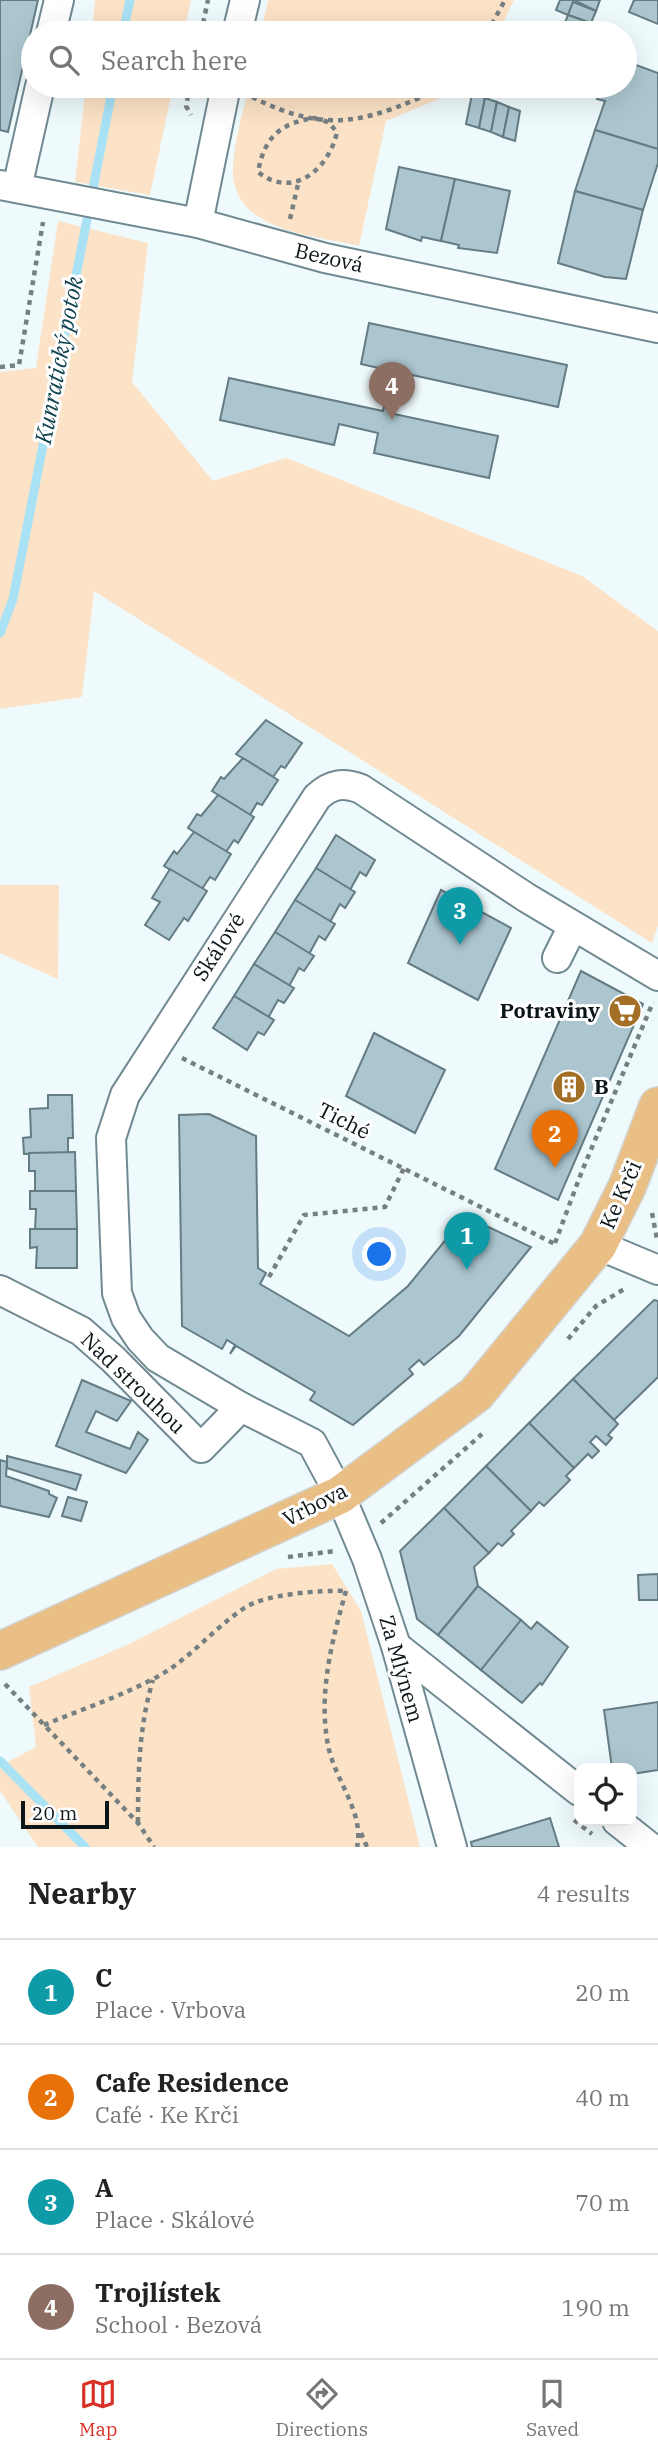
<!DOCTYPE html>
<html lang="en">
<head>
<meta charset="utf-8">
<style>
	body { margin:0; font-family:"IBM Plex Serif",serif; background:#f6f6f6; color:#222 }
	.controls { position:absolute; right:21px; bottom:21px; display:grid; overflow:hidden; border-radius:14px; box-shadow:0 7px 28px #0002 }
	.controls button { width:63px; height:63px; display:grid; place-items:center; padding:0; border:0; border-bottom:2px solid #e0e0e0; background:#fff; color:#222; font:35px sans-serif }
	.scale { position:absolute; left:21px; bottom:18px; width:88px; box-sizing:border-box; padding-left:7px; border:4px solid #0b1518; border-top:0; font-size:19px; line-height:24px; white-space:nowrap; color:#0b1518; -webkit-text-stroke:5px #fff; paint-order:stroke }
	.you { position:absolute; left:380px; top:1255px; width:24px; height:24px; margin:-18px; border:5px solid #fff; border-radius:50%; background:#1a73e8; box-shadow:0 0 0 10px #1a73e833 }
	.badge { display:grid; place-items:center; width:46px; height:46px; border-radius:50%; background:#d93025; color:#fff; font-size:23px; font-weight:700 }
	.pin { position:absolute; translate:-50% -58px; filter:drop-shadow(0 2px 4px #0008) }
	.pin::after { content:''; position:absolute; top:37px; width:24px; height:21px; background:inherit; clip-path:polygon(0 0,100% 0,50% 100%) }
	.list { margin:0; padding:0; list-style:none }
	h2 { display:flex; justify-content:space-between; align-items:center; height:91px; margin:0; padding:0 28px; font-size:30px }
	h2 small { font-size:23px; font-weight:400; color:#767676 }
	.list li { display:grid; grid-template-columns:46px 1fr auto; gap:21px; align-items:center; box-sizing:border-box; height:105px; padding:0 28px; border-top:2px solid #e0e0e0 }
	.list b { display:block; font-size:26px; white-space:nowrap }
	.list p { margin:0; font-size:23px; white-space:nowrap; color:#767676 }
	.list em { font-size:23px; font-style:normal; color:#767676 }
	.icon { flex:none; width:38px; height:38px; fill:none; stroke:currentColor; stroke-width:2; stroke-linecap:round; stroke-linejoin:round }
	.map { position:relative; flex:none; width:658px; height:1847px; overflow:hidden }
	.search { position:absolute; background:#fff; box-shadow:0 7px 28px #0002; left:21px; right:21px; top:21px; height:77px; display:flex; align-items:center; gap:18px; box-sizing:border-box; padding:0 24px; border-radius:38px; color:#767676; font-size:26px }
	.sheet { height:511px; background:#fff }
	nav { display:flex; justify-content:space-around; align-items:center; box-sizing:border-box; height:98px; border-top:2px solid #e0e0e0; background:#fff; font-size:19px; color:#767676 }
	nav a { display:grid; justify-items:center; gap:4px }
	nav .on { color:#d93025 }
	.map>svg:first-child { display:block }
</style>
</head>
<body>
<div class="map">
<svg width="658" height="1847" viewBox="0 0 658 1847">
	<rect width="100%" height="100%" fill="#effafd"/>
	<g fill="#fce3c7">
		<path d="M95,0H191L184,33H92Z"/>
		<path d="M268,0H514L498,33H298L280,29L279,33H261Z"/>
		<path d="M86,86H173L150,195L75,182Z"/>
		<path d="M249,86H354L394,95L396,86H470L386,121L359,246C313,235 229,232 233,165C235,138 243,112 249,86Z"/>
		<path d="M58,221L148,243L132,382L213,481L286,458L582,576L658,631V926L652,943L94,591L82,697L0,709V372L36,368Z"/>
		<path d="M0,885H59L58,979L0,953Z"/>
		<path d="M332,1564L361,1611L420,1847H38L0,1791V1766L36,1747L29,1687L129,1644L276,1569Z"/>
	</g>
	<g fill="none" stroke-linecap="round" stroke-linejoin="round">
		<g stroke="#a9e2f5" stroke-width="9">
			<path d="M123,33L130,0"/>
			<path d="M0,633L13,599L113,86"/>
			<path d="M0,1761L85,1847"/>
		</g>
	</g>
	<g fill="#acc6cf" stroke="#647c84" stroke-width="2">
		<path d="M0,0H38L8,132L0,130Z"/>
		<path d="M560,0H574L568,15L556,10Z"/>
		<path d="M574,0H600L596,11Z"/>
		<path d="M634,0H658V24L629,12Z"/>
		<path d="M573,2L596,11L591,23L568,15Z"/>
		<path d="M568,15L591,23L587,33L564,25Z"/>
		<path d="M625,61L658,73V149L595,130L605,101L597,99L601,86H625Z"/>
		<path d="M354,86H396L394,95Z"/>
		<path d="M472,94L485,98L479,128L466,124Z"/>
		<path d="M485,98L497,102L491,132L479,128Z"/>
		<path d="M497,102L509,107L503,137L491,132Z"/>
		<path d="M509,107L520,111L515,141L503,137Z"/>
		<path d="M595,130L658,149V163L643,210L575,191Z"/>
		<path d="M399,167L455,179L441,241L422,237L421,241L386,229Z"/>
		<path d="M455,179L510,191L497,253L458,248L459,245L441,241Z"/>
		<path d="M575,191L643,210L626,279L605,277L558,263Z"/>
		<path d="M369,323L567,365L558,407L403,373L394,414L498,436L489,478L374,453L378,433L339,424L334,445L220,420L229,378L383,411L392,371L361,364Z"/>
		<path d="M266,720L302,743L285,768L281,766L273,777L236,754Z"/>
		<path d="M243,758L278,780L262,805L257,803L250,815L212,791L221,777L224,779Z"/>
		<path d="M218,795L254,817L238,843L234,840L226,852L188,828L197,814L201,816Z"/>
		<path d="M194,832L231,854L215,880L210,877L202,889L164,866L174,851L177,854Z"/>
		<path d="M336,835L375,860L366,876L360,872L350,890L316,868Z"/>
		<path d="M316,868L355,892L345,908L340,904L330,922L295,900Z"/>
		<path d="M170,869L207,891L188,921L184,918L169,940L145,925L160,902L152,898Z"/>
		<path d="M441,890L511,928L478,1000L408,963Z"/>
		<path d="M295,900L335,924L325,940L319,936L309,954L275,932Z"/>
		<path d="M275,932L314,956L304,971L299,968L289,986L254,964Z"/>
		<path d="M254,964L294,988L284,1003L278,1000L268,1018L234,996Z"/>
		<path d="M581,971L643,1004L558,1200L495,1169Z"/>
		<path d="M234,996L274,1020L264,1035L258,1032L247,1050L213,1028Z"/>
		<path d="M374,1033L445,1070L415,1133L346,1096Z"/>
		<path d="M48,1095H72L73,1138H68V1153L24,1154L23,1138L31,1137L30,1109L48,1108Z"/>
		<path d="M209,1114L256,1136L258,1268L266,1273L260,1284L349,1336L408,1286L465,1216L531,1247L459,1336L424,1365L419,1360L409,1369L413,1374L353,1425L310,1400L315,1392L236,1346L230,1354L235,1345L227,1340L222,1349L182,1326L179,1115Z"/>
		<path d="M75,1152L76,1191H35V1171H29V1153Z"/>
		<path d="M30,1191H76L77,1229L35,1230L36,1209H30Z"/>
		<path d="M30,1229H77V1268H36L37,1247L30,1248Z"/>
		<path d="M654,1300L658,1301V1377L614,1420L573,1379Z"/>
		<path d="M573,1379L618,1424L608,1435L612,1438L606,1445L596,1436L590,1442L599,1451L592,1458L588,1454L574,1468L529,1423Z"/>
		<path d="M82,1380L131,1401L117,1421L96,1411L86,1432L130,1449L138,1432L148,1440L126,1473L56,1446Z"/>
		<path d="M529,1423L574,1468L566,1476L570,1480L544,1506L539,1502L531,1511L486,1466Z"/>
		<path d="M7,1456L81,1475L76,1490L7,1468Z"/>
		<path d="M0,1460L7,1462L6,1476L49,1491V1494L57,1498L49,1517L0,1506Z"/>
		<path d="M486,1466L531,1511L511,1531L514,1534L502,1546L498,1543L489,1553L444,1508Z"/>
		<path d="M68,1497L87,1502L81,1521L62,1516Z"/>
		<path d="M444,1508L489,1553L474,1567L478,1586L438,1635L417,1619L400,1551Z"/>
		<path d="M658,1574V1600H639L638,1575Z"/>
		<path d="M478,1586L521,1620L481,1670L438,1635Z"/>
		<path d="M521,1620L531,1629L537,1622L568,1647L542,1685L540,1683L522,1703L481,1670Z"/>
		<path d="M658,1702V1770L632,1774V1768H612L604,1710Z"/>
		<path d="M550,1818L559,1847H472L471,1842Z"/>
	</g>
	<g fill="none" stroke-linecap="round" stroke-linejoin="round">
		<defs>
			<g id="minor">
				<path d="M51,33L59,0"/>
				<path d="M237,33L245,0"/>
				<path d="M0,185L198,223L325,258L658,328"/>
				<path d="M17,188L40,86"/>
				<path d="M198,223L226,86"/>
				<path d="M557,958L573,926"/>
				<path d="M598,1245L658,1270"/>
				<path d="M0,1290L81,1331L113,1359L201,1448L241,1407L312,1443L340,1495L367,1559L396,1646L452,1847"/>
				<path d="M241,1407L158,1358L140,1339L126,1318L117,1293L111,1138L125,1095L317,797C331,784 343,782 361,789L527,898L658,976"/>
				<path d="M396,1646L579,1791"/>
				<path d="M617,1821L650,1847"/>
			</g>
			<path id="major" d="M0,1651L340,1495L476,1394L598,1245L627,1187L658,1106"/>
		</defs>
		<use href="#minor" stroke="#718a92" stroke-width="32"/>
		<use href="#major" stroke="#d3d5d5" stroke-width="40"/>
		<g stroke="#768083" stroke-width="4.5" stroke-dasharray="5 5" stroke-linecap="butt">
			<path d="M201,33L208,0"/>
			<path d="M487,33L505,0"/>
			<path d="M190,86L186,106L191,115"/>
			<path d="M252,97C331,137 371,120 446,86"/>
			<path d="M314,118L328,122L337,132C329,169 293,200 258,172C264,138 280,123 314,118Z"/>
			<path d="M290,219L299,180"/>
			<path d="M0,367L19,365L43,222"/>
			<path d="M182,1058L555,1244"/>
			<path d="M652,1213L657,1239"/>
			<path d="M555,1243L582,1171L653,1002"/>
			<path d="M269,1277L304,1215L385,1207L404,1168"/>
			<path d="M568,1339L596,1306L626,1288"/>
			<path d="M381,1523L482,1434"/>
			<path d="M288,1557L335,1551"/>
			<path d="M346,1591C332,1640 318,1694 328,1745C334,1779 365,1813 357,1847"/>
			<path d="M5,1684L138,1823L154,1847"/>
			<path d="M44,1725C80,1710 119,1697 153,1679C189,1661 212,1629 246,1607C266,1594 321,1590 346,1591"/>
			<path d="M574,1820L592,1834"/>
			<path d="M138,1822C138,1773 139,1726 153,1680"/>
			<path d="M361,1833L367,1847"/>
		</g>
		<use href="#minor" stroke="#fff" stroke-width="28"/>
		<use href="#major" stroke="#e9bf85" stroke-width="37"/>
	</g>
	<defs>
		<symbol id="supermarket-disc" viewBox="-11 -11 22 22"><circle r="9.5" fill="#a36f27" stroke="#fff"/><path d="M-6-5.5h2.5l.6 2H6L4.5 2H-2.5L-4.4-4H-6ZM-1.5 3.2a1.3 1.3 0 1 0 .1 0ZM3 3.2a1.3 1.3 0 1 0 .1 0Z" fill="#fff"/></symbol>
		<symbol id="building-disc" viewBox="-11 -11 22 22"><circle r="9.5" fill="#a36f27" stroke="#fff"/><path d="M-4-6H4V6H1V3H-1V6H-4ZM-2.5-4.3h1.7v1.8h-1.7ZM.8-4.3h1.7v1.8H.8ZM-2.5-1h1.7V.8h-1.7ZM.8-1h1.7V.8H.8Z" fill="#fff"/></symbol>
	</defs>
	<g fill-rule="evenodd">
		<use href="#supermarket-disc" x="606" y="992" width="38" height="38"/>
		<use href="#building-disc" x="550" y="1068" width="38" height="38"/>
	</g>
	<g text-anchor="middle" stroke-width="6" stroke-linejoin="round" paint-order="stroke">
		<g font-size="21" fill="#0b1518" stroke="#fff">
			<text transform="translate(329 258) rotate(13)" y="7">Bezová</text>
			<text transform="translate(219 947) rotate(-57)" y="7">Skálové</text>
			<text transform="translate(344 1121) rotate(27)" y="7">Tiché</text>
			<text transform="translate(621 1195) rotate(-66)" y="7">Ke Krči</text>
			<text transform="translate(133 1383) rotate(44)" y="7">Nad strouhou</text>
			<text transform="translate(315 1505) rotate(-27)" y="7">Vrbova</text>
			<text transform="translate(401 1669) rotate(74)" y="7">Za Mlýnem</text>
		</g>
		<g font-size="21" font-weight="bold" fill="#0b1518" stroke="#fff" text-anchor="end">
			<text x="600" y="1018">Potraviny</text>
			<text x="594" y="1094" text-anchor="start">B</text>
		</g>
		<g font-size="23" font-style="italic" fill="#0f424f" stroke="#fff">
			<text transform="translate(59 360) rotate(-79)" y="8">Kunratický potok</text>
		</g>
	</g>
</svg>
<div class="controls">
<button><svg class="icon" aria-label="locate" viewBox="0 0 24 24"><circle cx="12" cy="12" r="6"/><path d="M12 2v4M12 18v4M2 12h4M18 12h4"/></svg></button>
</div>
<div class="scale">20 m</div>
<div class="you"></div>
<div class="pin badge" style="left:467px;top:1270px;background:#0f9aa8">1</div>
<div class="pin badge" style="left:555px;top:1168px;background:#e8710a">2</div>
<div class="pin badge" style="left:460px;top:945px;background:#0f9aa8">3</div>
<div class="pin badge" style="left:392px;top:420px;background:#8d6e63">4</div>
<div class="search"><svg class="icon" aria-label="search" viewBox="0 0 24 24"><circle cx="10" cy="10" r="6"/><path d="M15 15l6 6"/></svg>Search here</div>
</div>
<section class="sheet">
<h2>Nearby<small>4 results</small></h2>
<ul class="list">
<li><span class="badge" style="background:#0f9aa8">1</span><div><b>C</b><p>Place · Vrbova</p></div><em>20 m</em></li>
<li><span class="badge" style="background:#e8710a">2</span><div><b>Cafe Residence</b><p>Café · Ke Krči</p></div><em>40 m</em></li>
<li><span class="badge" style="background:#0f9aa8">3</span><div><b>A</b><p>Place · Skálové</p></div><em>70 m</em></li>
<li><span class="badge" style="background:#8d6e63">4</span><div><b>Trojlístek</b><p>School · Bezová</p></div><em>190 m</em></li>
</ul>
</section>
<nav>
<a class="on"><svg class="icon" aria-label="map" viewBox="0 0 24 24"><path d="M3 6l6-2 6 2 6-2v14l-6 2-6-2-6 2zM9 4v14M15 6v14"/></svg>Map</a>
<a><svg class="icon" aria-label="directions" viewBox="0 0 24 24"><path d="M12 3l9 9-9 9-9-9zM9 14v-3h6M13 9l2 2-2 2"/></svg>Directions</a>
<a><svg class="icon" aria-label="saved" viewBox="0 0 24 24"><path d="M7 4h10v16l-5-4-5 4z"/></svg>Saved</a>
</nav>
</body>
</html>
